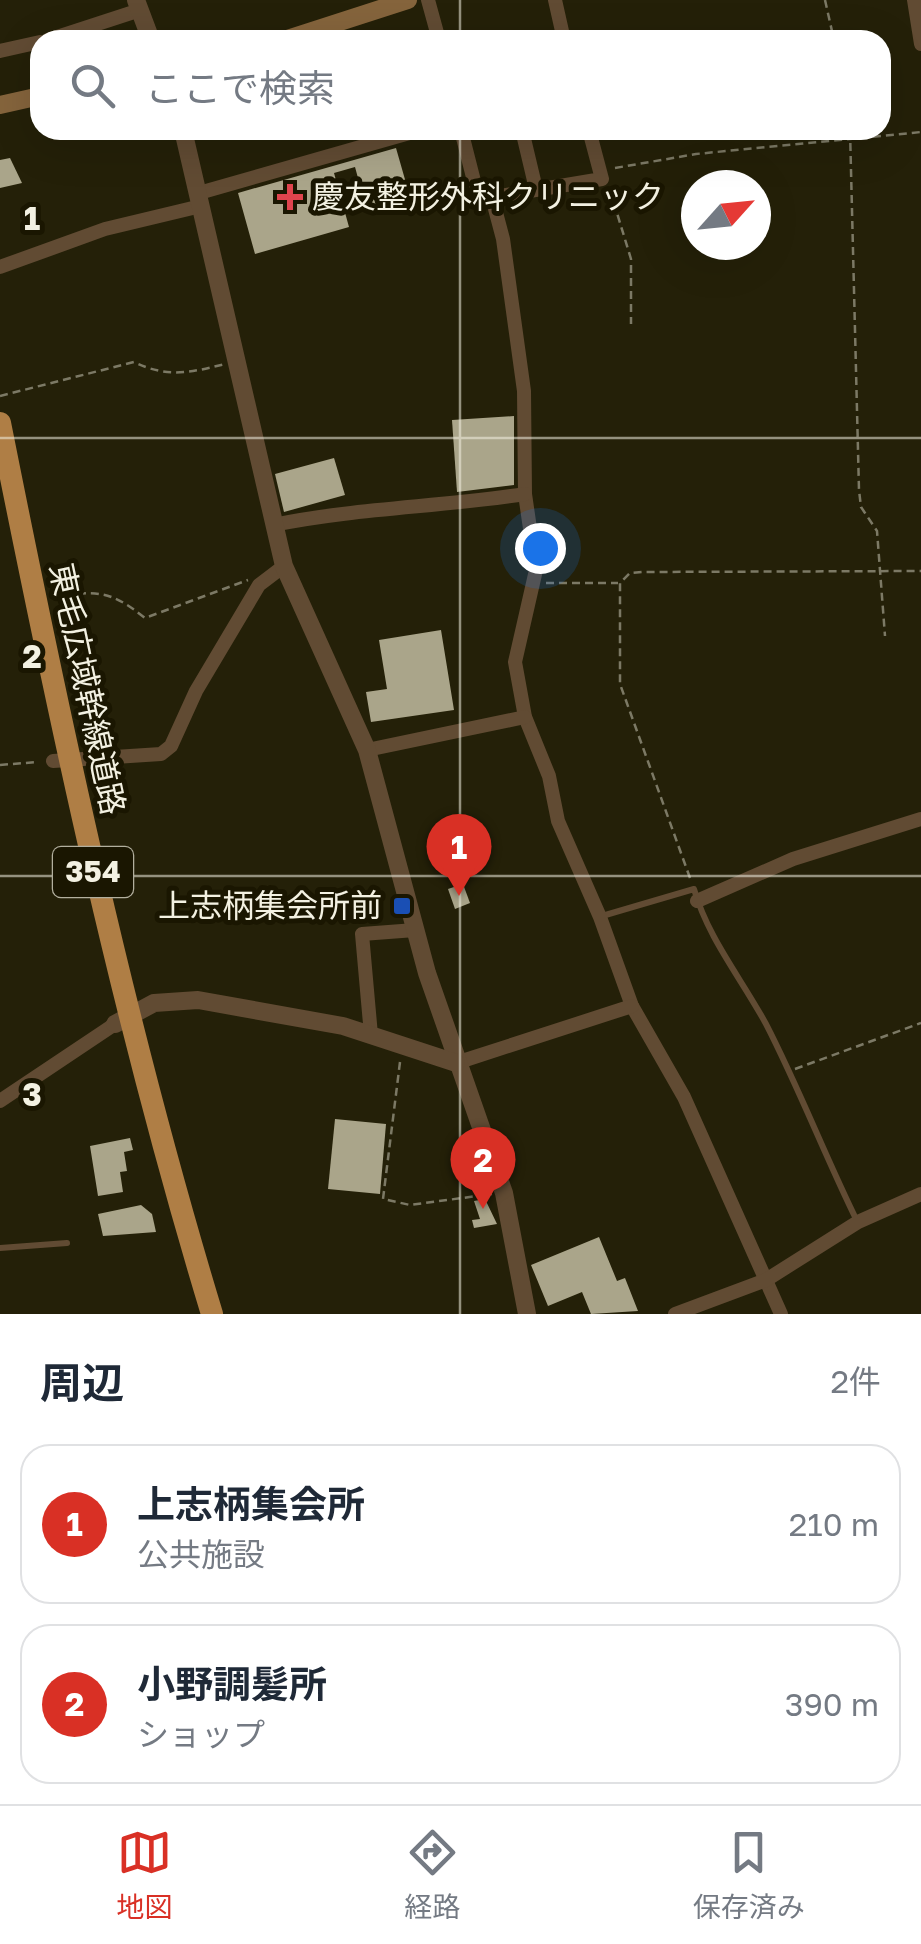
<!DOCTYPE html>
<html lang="ja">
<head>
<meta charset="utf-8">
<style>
	body { margin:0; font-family:"Golos Text","Noto Sans JP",sans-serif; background:#f2f2f3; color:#1f2937 }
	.compass { position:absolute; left:681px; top:170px; width:90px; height:90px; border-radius:50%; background:#fff; box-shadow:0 10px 40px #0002; rotate:63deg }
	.you { position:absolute; left:540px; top:548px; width:35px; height:35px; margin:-25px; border:8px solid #fff; border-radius:50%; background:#1a73e8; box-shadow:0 0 0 15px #1a73e833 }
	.badge { display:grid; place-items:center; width:65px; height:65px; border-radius:50%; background:#d93025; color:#fff; font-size:32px; font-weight:700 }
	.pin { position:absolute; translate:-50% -82px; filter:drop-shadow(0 2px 5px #0008) }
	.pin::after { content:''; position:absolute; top:52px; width:35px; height:30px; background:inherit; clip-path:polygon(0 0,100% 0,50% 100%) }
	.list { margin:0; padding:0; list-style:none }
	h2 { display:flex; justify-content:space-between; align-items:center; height:130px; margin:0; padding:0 40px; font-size:42px }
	h2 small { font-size:32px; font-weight:400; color:#747a83 }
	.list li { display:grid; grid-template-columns:65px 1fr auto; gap:30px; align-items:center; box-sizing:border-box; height:160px; margin:0 20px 20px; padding:0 20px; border:2px solid #e0e1e3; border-radius:30px }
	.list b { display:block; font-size:38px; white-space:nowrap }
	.list p { margin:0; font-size:32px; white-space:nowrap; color:#747a83 }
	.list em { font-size:32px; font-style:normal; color:#747a83 }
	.icon { flex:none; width:55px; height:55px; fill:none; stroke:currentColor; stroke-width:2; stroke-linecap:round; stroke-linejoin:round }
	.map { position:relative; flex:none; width:921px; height:1314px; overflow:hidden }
	.search { position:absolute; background:#fff; box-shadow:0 10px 40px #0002; left:30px; right:30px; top:30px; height:110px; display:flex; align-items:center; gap:25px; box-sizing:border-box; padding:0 35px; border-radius:30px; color:#747a83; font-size:38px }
	.sheet { height:490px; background:#fff }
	nav { display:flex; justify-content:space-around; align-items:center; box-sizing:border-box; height:140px; border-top:2px solid #e0e1e3; background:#fff; font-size:28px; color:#747a83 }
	nav a { display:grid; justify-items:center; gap:5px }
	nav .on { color:#d93025 }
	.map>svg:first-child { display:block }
</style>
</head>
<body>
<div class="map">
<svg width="921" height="1314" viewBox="0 0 921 1314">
	<rect width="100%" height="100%" fill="#242008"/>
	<g fill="#aaa58a">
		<path d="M396,148L412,204L367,211L355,167L334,173L349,227L255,254L238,193Z"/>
		<path d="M10,158L22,183L0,188V160Z"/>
		<path d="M514,416V485L457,492L452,420Z"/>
		<path d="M334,458L345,495L284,512L275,474Z"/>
		<path d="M441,630L454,710L371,722L366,692L387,689L379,640Z"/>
		<path d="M463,884L470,903L455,909L448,889Z"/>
		<path d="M335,1119L386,1124L380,1194L328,1189Z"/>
		<path d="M130,1138L133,1150L124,1152L127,1171L120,1172L123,1192L98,1196L90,1146Z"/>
		<path d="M485,1199L497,1224L474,1228L472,1220L480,1219L474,1201Z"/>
		<path d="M141,1205L152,1214L156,1232L103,1236L98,1214Z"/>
		<path d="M599,1237L617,1281L625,1278L638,1311L591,1314L582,1292L548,1306L531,1265Z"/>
	</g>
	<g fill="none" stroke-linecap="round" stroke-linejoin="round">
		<g stroke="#7c7965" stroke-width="2.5" stroke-dasharray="8 5" stroke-linecap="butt">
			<path d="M825,0L834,40"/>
			<path d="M850,130L859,490L861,507L877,531L885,636"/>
			<path d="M615,168L696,154L921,132"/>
			<path d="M610,190L631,259V324"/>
			<path d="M0,396L134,362C167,378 189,373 225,364"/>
			<path d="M546,583H618"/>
			<path d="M52,597C96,591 109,589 145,618L248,580"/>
			<path d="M0,765L38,762"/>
			<path d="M690,878L620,684V583L630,573L642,572L921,571"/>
			<path d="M400,1062L383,1199L410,1205L492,1194"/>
			<path d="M795,1069L921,1023"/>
		</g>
		<g stroke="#614b33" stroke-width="6">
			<path d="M602,916L694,889C708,938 741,978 766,1024C799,1088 825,1156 857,1221"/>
			<path d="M0,1248L67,1243"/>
		</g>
		<g stroke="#614b33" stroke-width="14">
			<path d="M428,0L439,40"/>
			<path d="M555,0L564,40"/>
			<path d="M914,0L921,44"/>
			<path d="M48,40L140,10"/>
			<path d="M544,40L563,35"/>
			<path d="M0,51L40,42"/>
			<path d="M461,130L476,189L494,205L503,239L524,391L525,494L536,570L515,662L525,717L549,776L558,821L600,917L632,1006L684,1097L781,1314"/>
			<path d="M522,130L536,189"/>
			<path d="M199,193L420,130"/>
			<path d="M488,198L602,179L589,130"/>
			<path d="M0,267L105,229L201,206"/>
			<path d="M273,525C356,508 441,507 525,494"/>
			<path d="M367,750L525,717"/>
			<path d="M53,761L161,754L171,746L196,691L259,585L284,566"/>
			<path d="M697,901L793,859L921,819"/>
			<path d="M371,1035L362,934L415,930"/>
			<path d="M456,1063L632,1006"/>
			<path d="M0,1101L115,1024"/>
			<path d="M675,1314L766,1280L858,1222L921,1194"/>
		</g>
		<g stroke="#614b33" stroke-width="18">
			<path d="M136,0L151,40"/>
			<path d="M183,130L284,566L367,750L427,973L504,1193L527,1314"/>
			<path d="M115,1024L154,1003L198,1000L343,1026L456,1063"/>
		</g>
		<g stroke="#85643c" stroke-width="18">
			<path d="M284,40L408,0"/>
			<path d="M0,105L40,96"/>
		</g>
		<path stroke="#af7e45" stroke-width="22" d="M0,423C60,724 123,1021 212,1314"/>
	</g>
	<path fill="none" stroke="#f3f1e2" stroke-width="2.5" stroke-opacity="0.55" d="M460,0V40M460,130V1314M0,438H921M0,876H921"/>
	<path fill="#e0444e" stroke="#1a1601" stroke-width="4" d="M285 182h10v10h10v10h-10v10h-10v-10h-10v-10h10z"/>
	<rect fill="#1a4fb4" stroke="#1a1601" stroke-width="4" x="392" y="896" width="20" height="20" rx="5"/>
	<g text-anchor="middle" stroke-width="10" stroke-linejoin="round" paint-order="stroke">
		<rect fill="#1a1601" stroke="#b2af9e" stroke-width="2.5" x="53" y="847" width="80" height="50" rx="8"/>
		<g font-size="30" font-weight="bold" fill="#f3f1e2">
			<text x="93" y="882">354</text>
		</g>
		<g font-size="32" fill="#f3f1e2" stroke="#1a1601" text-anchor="start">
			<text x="312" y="208">慶友整形外科クリニック</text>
			<text x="382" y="917" text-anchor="end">上志柄集会所前</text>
		</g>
		<g font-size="32" fill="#f3f1e2" stroke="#1a1601">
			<text transform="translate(87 689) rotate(78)" y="11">東毛広域幹線道路</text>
		</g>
	</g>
	<g font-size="32" text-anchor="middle" font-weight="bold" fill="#f3f1e2" stroke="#1a1601" stroke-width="10" stroke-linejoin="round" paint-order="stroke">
		<text x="32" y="230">1</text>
		<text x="32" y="668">2</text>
		<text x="32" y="1106">3</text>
	</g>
</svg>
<svg class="compass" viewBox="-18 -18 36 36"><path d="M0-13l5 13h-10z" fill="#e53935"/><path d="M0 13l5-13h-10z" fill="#747a83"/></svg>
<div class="you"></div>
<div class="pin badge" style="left:459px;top:896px">1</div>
<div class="pin badge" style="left:483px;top:1209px">2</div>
<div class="search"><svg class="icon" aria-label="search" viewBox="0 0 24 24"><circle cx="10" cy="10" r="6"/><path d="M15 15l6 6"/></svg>ここで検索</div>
</div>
<section class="sheet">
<h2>周辺<small>2件</small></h2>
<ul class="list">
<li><span class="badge">1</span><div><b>上志柄集会所</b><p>公共施設</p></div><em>210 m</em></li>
<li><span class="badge">2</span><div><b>小野調髪所</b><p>ショップ</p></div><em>390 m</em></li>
</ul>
</section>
<nav>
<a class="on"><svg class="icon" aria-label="map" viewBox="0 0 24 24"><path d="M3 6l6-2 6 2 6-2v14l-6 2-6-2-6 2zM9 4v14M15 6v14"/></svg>地図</a>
<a><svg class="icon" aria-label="directions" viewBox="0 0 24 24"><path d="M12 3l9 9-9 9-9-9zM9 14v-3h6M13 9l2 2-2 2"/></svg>経路</a>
<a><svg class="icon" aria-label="saved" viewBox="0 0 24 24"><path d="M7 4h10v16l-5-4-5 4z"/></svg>保存済み</a>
</nav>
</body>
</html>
